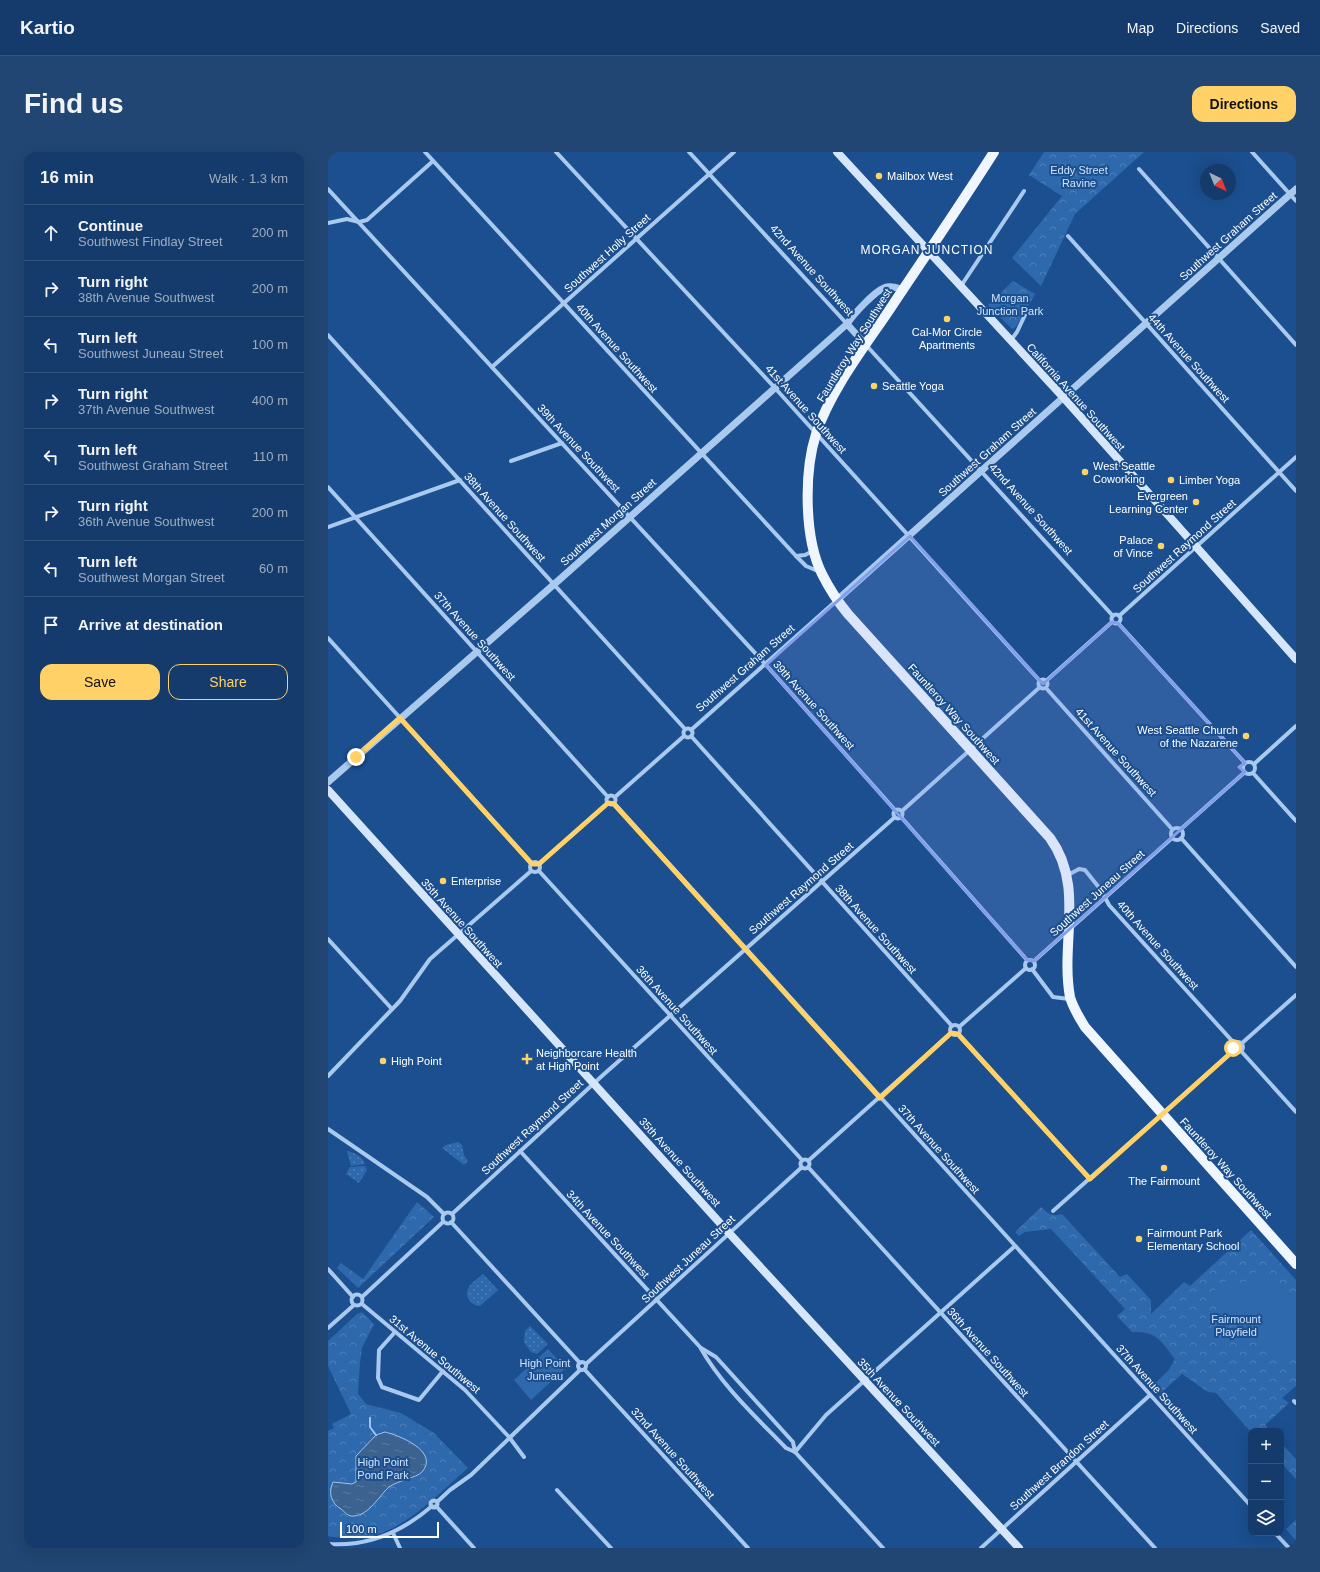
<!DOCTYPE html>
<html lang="en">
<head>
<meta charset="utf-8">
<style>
	body { margin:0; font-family:Helvetica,sans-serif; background:#214673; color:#f1f3f6 }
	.controls { position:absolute; right:12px; bottom:12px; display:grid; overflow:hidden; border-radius:8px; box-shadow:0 4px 16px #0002 }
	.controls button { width:36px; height:36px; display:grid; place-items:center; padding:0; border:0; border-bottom:1px solid #33557e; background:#143b6b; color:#f1f3f6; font:20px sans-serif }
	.compass { position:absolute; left:872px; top:12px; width:36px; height:36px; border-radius:50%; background:#143b6b; box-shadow:0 4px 16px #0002; rotate:137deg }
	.scale { position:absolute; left:12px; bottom:10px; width:99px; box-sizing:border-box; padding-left:4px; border:2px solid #fff; border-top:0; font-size:11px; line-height:14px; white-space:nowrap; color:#fff; -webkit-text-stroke:3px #1b4f8f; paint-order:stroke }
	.stop { position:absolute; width:12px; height:12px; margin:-9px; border:3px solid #ffd166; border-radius:50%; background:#fff }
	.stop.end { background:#ffd166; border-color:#fff; box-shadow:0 1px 4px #0008 }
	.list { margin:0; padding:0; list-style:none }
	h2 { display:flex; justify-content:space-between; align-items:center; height:52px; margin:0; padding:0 16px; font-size:17px }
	h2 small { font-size:13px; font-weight:400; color:#9dadc1 }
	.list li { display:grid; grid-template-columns:26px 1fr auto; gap:12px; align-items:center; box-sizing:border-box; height:56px; padding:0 16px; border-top:1px solid #33557e }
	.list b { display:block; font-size:15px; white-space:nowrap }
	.list p { margin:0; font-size:13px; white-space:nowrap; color:#9dadc1 }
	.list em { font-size:13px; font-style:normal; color:#9dadc1 }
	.actions { display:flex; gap:8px; padding:12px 16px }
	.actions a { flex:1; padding:9px 0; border:1px solid #ffd166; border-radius:12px; text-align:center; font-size:14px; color:#ffd166 }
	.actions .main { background:#ffd166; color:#111 }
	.icon { flex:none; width:22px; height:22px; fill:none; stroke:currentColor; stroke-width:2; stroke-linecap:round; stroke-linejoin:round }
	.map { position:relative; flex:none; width:968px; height:1396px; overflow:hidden; border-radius:12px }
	header { display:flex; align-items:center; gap:24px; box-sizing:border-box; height:56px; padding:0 20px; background:#143b6b; border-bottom:1px solid #33557e }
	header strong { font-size:19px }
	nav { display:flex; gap:22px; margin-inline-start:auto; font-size:14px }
	.intro { display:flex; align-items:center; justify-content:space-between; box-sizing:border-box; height:96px; padding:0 24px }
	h1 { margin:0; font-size:28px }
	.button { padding:10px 18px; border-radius:12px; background:#ffd166; color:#111; font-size:14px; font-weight:700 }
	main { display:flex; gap:24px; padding:0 24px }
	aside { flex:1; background:#143b6b; border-radius:12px; box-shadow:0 4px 16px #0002 }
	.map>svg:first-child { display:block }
</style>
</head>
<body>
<header>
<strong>Kartio</strong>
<nav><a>Map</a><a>Directions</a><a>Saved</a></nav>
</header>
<div class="intro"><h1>Find us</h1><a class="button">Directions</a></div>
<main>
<aside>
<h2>16 min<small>Walk · 1.3 km</small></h2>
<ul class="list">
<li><svg class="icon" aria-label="ahead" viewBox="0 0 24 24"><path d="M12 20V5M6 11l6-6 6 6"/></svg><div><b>Continue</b><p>Southwest Findlay Street</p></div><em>200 m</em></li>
<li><svg class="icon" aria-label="right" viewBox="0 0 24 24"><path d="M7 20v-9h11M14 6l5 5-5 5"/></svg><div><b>Turn right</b><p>38th Avenue Southwest</p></div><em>200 m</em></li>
<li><svg class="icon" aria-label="left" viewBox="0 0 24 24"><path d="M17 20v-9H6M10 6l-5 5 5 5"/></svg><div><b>Turn left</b><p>Southwest Juneau Street</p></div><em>100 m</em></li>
<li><svg class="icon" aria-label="right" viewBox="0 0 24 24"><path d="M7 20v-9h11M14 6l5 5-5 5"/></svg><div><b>Turn right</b><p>37th Avenue Southwest</p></div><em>400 m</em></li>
<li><svg class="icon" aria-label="left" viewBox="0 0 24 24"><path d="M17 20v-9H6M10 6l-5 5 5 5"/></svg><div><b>Turn left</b><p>Southwest Graham Street</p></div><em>110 m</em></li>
<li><svg class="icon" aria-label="right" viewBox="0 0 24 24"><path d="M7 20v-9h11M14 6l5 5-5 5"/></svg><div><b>Turn right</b><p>36th Avenue Southwest</p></div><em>200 m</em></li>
<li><svg class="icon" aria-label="left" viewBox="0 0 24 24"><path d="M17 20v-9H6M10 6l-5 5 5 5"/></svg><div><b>Turn left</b><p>Southwest Morgan Street</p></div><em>60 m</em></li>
<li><svg class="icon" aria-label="arrive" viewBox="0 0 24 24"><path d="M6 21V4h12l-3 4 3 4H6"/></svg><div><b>Arrive at destination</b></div></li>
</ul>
<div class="actions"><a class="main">Save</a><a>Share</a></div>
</aside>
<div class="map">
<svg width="968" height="1396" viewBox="0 0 968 1396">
	<defs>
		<pattern id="grass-dots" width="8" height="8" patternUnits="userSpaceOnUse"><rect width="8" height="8" fill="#2e69ad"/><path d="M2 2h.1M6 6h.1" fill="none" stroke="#4d80b9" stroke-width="1.8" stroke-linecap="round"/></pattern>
		<pattern id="forest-crowns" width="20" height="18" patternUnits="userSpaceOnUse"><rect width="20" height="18" fill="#2e69ad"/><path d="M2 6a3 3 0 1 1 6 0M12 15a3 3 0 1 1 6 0" fill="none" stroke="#4d80b9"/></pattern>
		<pattern id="water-ripples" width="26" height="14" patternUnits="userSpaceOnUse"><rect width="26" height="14" fill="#3c6290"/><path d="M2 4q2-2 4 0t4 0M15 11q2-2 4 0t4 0" fill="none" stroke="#597aa1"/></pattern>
	</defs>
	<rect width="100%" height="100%" fill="#1b4f8f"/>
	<g fill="url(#grass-dots)">
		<path d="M130,990L134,993L136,1003L140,1009L136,1013L114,996L118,993Z"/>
		<path d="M19,999C26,1000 35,1005 37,1012L23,1014Z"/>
		<path d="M37,1014L39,1018L31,1031L18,1022L22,1015Z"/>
		<path d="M155,1122L170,1138L152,1154C148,1154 144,1152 141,1148C134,1136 147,1129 155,1122Z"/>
		<path d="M202,1174L220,1192L209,1202L203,1200L196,1190L197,1179Z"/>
	</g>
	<g fill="url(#forest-crowns)">
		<path d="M716,0H816L747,62L713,134L684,106L734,44L701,23Z"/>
		<path d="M685,129L707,142L688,175L684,177L660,153Z"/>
		<path d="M89,1050L106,1065L30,1136L9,1116L13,1111L35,1127Z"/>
		<path d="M713,1055C720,1062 725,1065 734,1062L792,1125L799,1122L823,1148V1162L856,1130L862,1134L923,1078L968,1128V1234L954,1246L961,1251L937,1273L942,1279L923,1280L888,1241L880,1240L854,1222L833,1241L825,1233L840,1219L847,1207C833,1189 829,1179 804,1180L789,1164L797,1157L723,1077L697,1080L691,1084L687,1080Z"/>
		<path d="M34,1160L46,1172L34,1196L32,1211L30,1242L38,1252L73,1261L106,1281L140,1316C110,1342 81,1375 41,1385C30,1388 15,1385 4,1385L0,1384V1279L6,1276L4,1272L23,1262L0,1214V1189L29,1162Z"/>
		<path d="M953,1291L968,1307V1327L953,1311Z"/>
		<path d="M968,1368V1389L958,1377Z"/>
	</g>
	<g fill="#2e69ad">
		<path d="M935,1114L968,1151V1203L956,1214L908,1159L898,1160L885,1146V1140L898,1129H905L913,1133Z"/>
		<path d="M220,1197L238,1216L203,1248L186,1228Z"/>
	</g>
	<path fill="url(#water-ripples)" stroke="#9cc4f0" d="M57,1280C70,1283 112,1299 94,1320C88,1326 71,1328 61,1335C51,1344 41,1363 26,1364C20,1365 17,1360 13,1357C3,1351 0,1341 5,1330L24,1332L28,1330V1304L48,1283Z"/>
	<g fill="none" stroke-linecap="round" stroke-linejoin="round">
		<path stroke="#9cc4f0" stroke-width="2" d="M42,1266V1275L48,1283"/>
		<g stroke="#a9c9ee" stroke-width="4">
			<path d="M97,0L468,404L478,414L492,420"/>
			<path d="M228,0L447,236L712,529"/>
			<path d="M361,0L519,172"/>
			<path d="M924,0L968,49"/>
			<path d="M811,17L968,193"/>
			<path d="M0,37L438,513L567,658"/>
			<path d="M0,71L19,67L31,70L39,68L105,9"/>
			<path d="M740,84L968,339"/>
			<path d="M633,134L696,39"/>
			<path d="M0,183L357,577"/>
			<path d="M683,188L689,180L697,163"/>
			<path d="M538,193L785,464"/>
			<path d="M164,215L406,0"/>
			<path d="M183,309L234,291"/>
			<path d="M0,335L280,645"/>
			<path d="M0,375L132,328"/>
			<path d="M468,404L477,403L485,399"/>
			<circle cx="788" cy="467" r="4.5"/>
			<path d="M791,464L968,305"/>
			<path d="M790,471L917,611"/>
			<path d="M0,486L204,712"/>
			<circle cx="715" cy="532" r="4.5"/>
			<path d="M718,529L784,470"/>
			<path d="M718,536L844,677"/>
			<circle cx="360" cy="581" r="4.5"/>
			<path d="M363,578L509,448"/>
			<path d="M363,584L624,874"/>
			<circle cx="921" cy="616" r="6"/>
			<path d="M926,612L968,574"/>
			<path d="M925,621L968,669"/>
			<circle cx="283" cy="648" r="4.5"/>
			<path d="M287,645L356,584"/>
			<path d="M286,651L923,1354"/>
			<circle cx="570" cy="662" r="4.5"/>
			<path d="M574,659L712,535"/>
			<path d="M573,665L699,808"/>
			<circle cx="849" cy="682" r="6"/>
			<path d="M853,677L917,620"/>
			<path d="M853,686L968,815"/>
			<circle cx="207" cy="715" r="5"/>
			<path d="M211,712L280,651"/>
			<path d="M211,719L474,1008"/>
			<path d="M740,723L751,717L757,718L773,738L781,753L906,891"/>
			<path d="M0,787L64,857"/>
			<circle cx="702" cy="813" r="5"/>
			<path d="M706,809L844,686"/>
			<path d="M704,817L725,845L741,847"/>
			<circle cx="627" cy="878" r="5"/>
			<path d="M631,875L698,816"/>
			<path d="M630,882L762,1027"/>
			<circle cx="910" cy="895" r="5"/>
			<path d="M913,892L968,843"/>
			<path d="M913,899L968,960"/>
			<path d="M0,924L72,849L102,807L203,719"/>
			<path d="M0,977L99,1045L116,1062"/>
			<path d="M192,999L372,1195C394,1234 428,1265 458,1296L467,1300L555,1396"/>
			<circle cx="477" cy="1012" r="4.5"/>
			<path d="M480,1009L623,881"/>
			<path d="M480,1015L827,1396"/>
			<path d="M725,1059L906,898"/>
			<circle cx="120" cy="1066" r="5.5"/>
			<path d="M124,1062L275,923L567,665"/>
			<path d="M123,1070L252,1211"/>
			<path d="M0,1117L25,1145"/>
			<circle cx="29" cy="1148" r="5.5"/>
			<path d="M34,1145L115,1070"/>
			<path d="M34,1152L137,1238L181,1285L196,1305"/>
			<path d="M0,1176L26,1153"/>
			<path d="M67,1180L51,1198L50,1226L54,1235L91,1248L115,1219"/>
			<path d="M373,1196L388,1205L465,1290L467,1300"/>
			<circle cx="254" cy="1214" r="4"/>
			<path d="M258,1212L474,1015"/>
			<path d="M257,1218L420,1396"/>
			<path d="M966,1249L968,1251"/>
			<path d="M467,1300L498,1263L687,1094"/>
			<path d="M229,1338L283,1396"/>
			<circle cx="106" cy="1352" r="3.5"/>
			<path d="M109,1350L122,1338L143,1323L252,1218"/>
			<path d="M108,1354L146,1396"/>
			<path d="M65,1381L72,1396"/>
			<path d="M947,1381L961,1396"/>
			<path d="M0,1392C41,1395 74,1380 104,1354"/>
			<path d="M653,1396L822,1243"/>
		</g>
		<g stroke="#a9c9ee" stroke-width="7">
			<path d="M519,172L538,193"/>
			<path d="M509,448L968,37"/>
			<path d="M0,630L231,428L519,172C525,163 548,137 559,135C564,134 570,136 575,138"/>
		</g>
		<g stroke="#d6e6fa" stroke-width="8">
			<path d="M509,0L735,245L968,507"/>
			<path d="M0,638L401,1081L691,1396"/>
		</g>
		<path stroke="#f0f6ff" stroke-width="10" d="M666,0C633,52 598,103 564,154C538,193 503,237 488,282C476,320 476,386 494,422C501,436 510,450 520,462L722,686C757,734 732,791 742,845C745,856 751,865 757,875L968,1112"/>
	</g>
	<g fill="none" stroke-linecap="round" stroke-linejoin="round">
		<path stroke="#ffd166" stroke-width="5" d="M28,605L72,566L204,712H211L280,651L286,652L552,946L623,881L630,882L762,1027L905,899V896"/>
	</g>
	<path fill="#839eea" fill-opacity="0.2" stroke="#839eea" stroke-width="3" stroke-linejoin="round" d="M582,384L715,532L784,470L790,471L917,611L911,615L917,620L706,809L699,808L438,513Z"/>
	<g fill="#ffd166" stroke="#1b4f8f" stroke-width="1.5">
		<circle cx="551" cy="24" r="4"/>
		<circle cx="619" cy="167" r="4"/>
		<circle cx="546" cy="234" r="4"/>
		<circle cx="757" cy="320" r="4"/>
		<circle cx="843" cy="328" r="4"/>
		<circle cx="868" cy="350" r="4"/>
		<circle cx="833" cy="394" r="4"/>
		<circle cx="918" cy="584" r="4"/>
		<circle cx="115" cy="729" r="4"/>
		<path d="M197 901h4v4h4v4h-4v4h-4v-4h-4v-4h4z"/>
		<circle cx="55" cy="909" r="4"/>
		<circle cx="836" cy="1016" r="4"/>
		<circle cx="811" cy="1087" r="4"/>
	</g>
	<g text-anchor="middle" stroke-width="4" stroke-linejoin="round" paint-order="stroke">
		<g font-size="11" fill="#cfe3fa" stroke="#1b4f8f">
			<text x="751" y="22">Eddy Street<tspan x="751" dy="13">Ravine</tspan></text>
			<text x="682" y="150">Morgan<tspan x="682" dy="13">Junction Park</tspan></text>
			<text x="908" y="1171">Fairmount<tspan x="908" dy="13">Playfield</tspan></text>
			<text x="217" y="1215">High Point<tspan x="217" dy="13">Juneau</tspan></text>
			<text x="55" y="1314">High Point<tspan x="55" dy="13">Pond Park</tspan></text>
		</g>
		<g font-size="11" fill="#fff" stroke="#1b4f8f" text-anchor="start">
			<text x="559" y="28">Mailbox West</text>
			<text x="619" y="184" text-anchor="middle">Cal-Mor Circle<tspan x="619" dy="13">Apartments</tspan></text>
			<text x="554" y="238">Seattle Yoga</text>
			<text x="765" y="318">West Seattle<tspan x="765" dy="13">Coworking</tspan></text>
			<text x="851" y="332">Limber Yoga</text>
			<text x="860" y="348" text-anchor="end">Evergreen<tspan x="860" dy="13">Learning Center</tspan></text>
			<text x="825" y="392" text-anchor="end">Palace<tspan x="825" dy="13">of Vince</tspan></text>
			<text x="910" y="582" text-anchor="end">West Seattle Church<tspan x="910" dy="13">of the Nazarene</tspan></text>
			<text x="123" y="733">Enterprise</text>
			<text x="208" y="905">Neighborcare Health<tspan x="208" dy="13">at High Point</tspan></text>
			<text x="63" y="913">High Point</text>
			<text x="836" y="1033" text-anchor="middle">The Fairmount</text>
			<text x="819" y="1085">Fairmount Park<tspan x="819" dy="13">Elementary School</tspan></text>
		</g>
		<g font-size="11" fill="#fff" stroke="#1b4f8f">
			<text transform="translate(900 84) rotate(-42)" y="4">Southwest Graham Street</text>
			<text transform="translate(279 101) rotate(-42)" y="4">Southwest Holly Street</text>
			<text transform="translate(484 118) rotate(48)" y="4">42nd Avenue Southwest</text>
			<text transform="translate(526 193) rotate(-58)" y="4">Fauntleroy Way Southwest</text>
			<text transform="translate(289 196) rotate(48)" y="4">40th Avenue Southwest</text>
			<text transform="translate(861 206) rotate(48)" y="4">44th Avenue Southwest</text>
			<text transform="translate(748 245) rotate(48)" y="4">California Avenue Southwest</text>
			<text transform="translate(478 257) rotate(48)" y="4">41st Avenue Southwest</text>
			<text transform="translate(251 296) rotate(47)" y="4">39th Avenue Southwest</text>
			<text transform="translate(659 300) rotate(-42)" y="4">Southwest Graham Street</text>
			<text transform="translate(703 357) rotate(48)" y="4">42nd Avenue Southwest</text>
			<text transform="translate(177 365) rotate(48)" y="4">38th Avenue Southwest</text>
			<text transform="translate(280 370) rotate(-42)" y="4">Southwest Morgan Street</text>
			<text transform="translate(856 394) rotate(-42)" y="4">Southwest Raymond Street</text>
			<text transform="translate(147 484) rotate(48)" y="4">37th Avenue Southwest</text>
			<text transform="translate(417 516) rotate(-41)" y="4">Southwest Graham Street</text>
			<text transform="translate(486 553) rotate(48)" y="4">39th Avenue Southwest</text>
			<text transform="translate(626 562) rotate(48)" y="4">Fauntleroy Way Southwest</text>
			<text transform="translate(788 600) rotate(48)" y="4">41st Avenue Southwest</text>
			<text transform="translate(473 736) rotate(-41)" y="4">Southwest Raymond Street</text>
			<text transform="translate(769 741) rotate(-42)" y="4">Southwest Juneau Street</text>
			<text transform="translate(134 771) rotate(48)" y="4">35th Avenue Southwest</text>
			<text transform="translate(548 777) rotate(48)" y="4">38th Avenue Southwest</text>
			<text transform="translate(830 793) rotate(48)" y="4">40th Avenue Southwest</text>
			<text transform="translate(349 858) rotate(48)" y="4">36th Avenue Southwest</text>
			<text transform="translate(204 975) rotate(-43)" y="4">Southwest Raymond Street</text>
			<text transform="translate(611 997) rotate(48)" y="4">37th Avenue Southwest</text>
			<text transform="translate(352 1010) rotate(48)" y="4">35th Avenue Southwest</text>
			<text transform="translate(898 1016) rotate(48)" y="4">Fauntleroy Way Southwest</text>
			<text transform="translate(280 1082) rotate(47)" y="4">34th Avenue Southwest</text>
			<text transform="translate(360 1107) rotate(-43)" y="4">Southwest Juneau Street</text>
			<text transform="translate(660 1200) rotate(48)" y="4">36th Avenue Southwest</text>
			<text transform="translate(107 1202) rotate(40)" y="4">31st Avenue Southwest</text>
			<text transform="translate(829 1237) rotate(48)" y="4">37th Avenue Southwest</text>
			<text transform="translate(571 1250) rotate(47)" y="4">35th Avenue Southwest</text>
			<text transform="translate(345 1301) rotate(48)" y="4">32nd Avenue Southwest</text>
			<text transform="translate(731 1313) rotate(-42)" y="4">Southwest Brandon Street</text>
		</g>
		<g font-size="12" letter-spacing="1" fill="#fff" stroke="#1b4f8f">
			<text x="599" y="102">MORGAN JUNCTION</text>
		</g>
	</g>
</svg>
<div class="controls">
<button>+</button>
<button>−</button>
<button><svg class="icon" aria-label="layers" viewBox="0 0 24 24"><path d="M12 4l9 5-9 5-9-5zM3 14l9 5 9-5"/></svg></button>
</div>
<svg class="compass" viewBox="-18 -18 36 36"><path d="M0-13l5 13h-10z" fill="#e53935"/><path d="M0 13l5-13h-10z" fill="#9dadc1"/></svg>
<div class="scale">100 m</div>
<div class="stop" style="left:905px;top:896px"></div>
<div class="stop end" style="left:28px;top:605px"></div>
</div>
</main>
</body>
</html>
